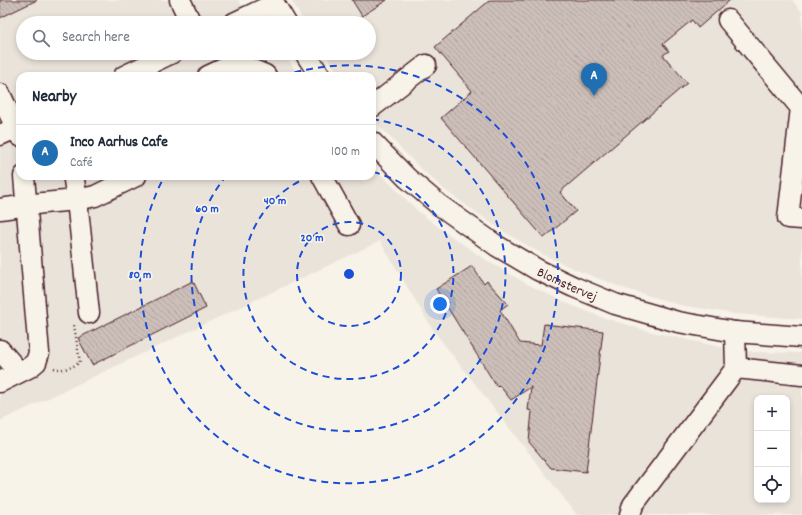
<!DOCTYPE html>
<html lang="en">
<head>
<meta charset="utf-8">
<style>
	body { margin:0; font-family:Dekko,sans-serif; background:#f6f6f7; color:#1f2937 }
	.controls { position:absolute; right:12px; bottom:12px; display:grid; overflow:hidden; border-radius:8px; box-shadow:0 2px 6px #0003 }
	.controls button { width:36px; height:36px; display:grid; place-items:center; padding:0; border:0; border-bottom:1px solid #e0e1e3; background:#fff; color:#1f2937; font:20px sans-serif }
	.you { position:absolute; left:440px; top:304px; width:14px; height:14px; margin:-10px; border:3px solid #fff; border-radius:50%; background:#1a73e8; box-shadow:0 0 0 6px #1a73e833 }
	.badge { display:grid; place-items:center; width:26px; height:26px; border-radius:50%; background:#1f6fb2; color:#fff; font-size:13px; font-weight:700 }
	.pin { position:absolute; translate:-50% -33px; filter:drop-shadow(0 1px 2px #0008) }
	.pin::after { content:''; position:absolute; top:21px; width:14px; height:12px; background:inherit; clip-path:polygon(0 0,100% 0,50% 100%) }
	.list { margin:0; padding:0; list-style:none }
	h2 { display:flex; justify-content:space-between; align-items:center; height:52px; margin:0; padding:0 16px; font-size:17px }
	h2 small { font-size:13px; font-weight:400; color:#747a83 }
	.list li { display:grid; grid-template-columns:26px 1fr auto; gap:12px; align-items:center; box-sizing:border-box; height:56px; padding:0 16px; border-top:1px solid #e0e1e3 }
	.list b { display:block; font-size:15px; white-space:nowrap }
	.list p { margin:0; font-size:13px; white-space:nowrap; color:#747a83 }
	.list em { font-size:13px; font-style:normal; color:#747a83 }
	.icon { flex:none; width:22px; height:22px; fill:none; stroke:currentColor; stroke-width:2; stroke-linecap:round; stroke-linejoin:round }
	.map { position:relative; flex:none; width:802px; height:515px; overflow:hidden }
	.search { position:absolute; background:#fff; box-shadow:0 2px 6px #0003; left:16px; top:16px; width:360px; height:44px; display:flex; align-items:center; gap:10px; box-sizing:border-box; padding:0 14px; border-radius:22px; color:#747a83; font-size:15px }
	.panel { position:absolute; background:#fff; box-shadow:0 2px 6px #0003; left:16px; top:72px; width:360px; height:108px; border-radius:12px }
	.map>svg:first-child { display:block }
</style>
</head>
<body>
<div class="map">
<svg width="802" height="515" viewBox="0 0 802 515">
	<defs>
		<pattern id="building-back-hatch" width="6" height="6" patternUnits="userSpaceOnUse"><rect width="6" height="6" fill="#ccbfb9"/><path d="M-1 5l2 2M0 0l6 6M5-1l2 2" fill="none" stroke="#b1a49f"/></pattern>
	</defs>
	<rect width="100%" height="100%" fill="#f7f3e8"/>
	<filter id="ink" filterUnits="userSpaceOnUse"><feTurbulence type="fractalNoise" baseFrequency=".025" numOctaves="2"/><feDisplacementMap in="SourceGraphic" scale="8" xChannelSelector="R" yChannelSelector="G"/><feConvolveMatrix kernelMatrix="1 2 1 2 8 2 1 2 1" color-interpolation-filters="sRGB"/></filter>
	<g filter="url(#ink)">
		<g fill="#eae3da" fill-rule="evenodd">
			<path d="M0,0H238L255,23H23V53H284L299,76H20V176H372V166L420,213L448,234L486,260L527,284L566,303L601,317L648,331L720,347L754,352L802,353V515H577L433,330L380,241L0,421ZM757,398H787V500H757Z"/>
			<path d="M291,0H792L802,12V319L735,314L680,305L623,288L579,271L544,255L504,232L446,191L418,166L380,127L372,117V76H340L324,53H369V23H305Z"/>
		</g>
		<g fill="url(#building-back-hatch)" stroke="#4a1f2b">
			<path d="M0,0H37L0,18Z"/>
			<path d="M352,0H387L362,16Z"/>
			<path d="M490,0H730L698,28L692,20L663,44L669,51L663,55L687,83L560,192L576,211L544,238L441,118L472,91L435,47Z"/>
			<path d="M472,266L484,284L487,281L508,304L500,310L520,343L541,345L544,324L603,331L586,472L551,468L529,442L532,411L528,410L531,387L511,400L499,385L497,387L436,289Z"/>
			<path d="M193,281L206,308L92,365L78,338Z"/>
		</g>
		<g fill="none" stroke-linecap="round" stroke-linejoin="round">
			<defs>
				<g id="minor">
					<path d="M180,0L191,23"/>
					<path d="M272,0L286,23"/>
					<path d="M728,20L801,108L788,218L802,219"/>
					<path d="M234,23L274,4"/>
					<path d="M305,53L320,76"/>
					<path d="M124,76L172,53"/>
					<path d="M208,76L236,63L265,75L266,76"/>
					<path d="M0,94L20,136"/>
					<path d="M372,107L426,65"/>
					<path d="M0,135L20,126"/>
					<path id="s1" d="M372,142L407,178L438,204L497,246L538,270L574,287L615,304L678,322L735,332L802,337"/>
					<path d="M73,176L74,180L77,200L89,313"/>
					<path d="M322,176L349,225"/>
					<path d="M0,209L43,203L77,200L95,196L136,176"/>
					<path d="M735,332L736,368"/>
					<path d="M0,350L19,372"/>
					<path d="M0,382L30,367L36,362L39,353L24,176"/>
					<path d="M630,515L633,505L736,368L802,375"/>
				</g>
			</defs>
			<use href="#minor" stroke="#4a1f2b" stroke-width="23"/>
			<path stroke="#4a1f2b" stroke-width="2.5" stroke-dasharray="1 3" stroke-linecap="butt" d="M54,368C63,371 72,368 80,362L74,325"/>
			<use href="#minor" stroke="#f7f3e8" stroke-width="20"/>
		</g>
	</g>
	<g fill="none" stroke="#1d4ed8" stroke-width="2" stroke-dasharray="7 5">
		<circle cx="349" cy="274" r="52"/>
		<path d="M373 172A105 105 0 1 1 311 176"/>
		<path d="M372 119A157 157 0 1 1 226 176"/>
		<path d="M283 76A209 209 0 1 1 164 177"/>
	</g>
	<g text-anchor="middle" stroke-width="3.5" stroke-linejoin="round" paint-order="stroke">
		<g font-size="14" fill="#4a1f2b" stroke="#f7f3e8">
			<text dy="5" stroke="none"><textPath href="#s1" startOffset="243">Blomstervej</textPath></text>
		</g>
	</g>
	<circle cx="349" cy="274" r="6" fill="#1d4ed8" stroke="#f7f3e8" stroke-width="2"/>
	<g font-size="12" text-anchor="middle" font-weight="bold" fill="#1d4ed8" stroke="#f7f3e8" stroke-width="3.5" stroke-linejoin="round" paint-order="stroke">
		<text x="275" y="204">40 m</text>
		<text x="207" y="212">60 m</text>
		<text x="312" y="241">20 m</text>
		<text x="140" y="278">80 m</text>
	</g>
</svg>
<div class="controls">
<button>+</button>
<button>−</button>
<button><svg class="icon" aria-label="locate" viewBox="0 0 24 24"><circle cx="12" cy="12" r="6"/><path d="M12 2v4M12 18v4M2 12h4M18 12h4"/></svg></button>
</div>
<div class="you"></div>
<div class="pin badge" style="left:594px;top:96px">A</div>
<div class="search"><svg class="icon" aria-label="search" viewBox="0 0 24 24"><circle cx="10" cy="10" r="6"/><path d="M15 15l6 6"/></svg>Search here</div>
<section class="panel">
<h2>Nearby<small></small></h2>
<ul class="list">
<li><span class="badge">A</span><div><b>Inco Aarhus Cafe</b><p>Café</p></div><em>100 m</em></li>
</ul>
</section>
</div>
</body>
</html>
